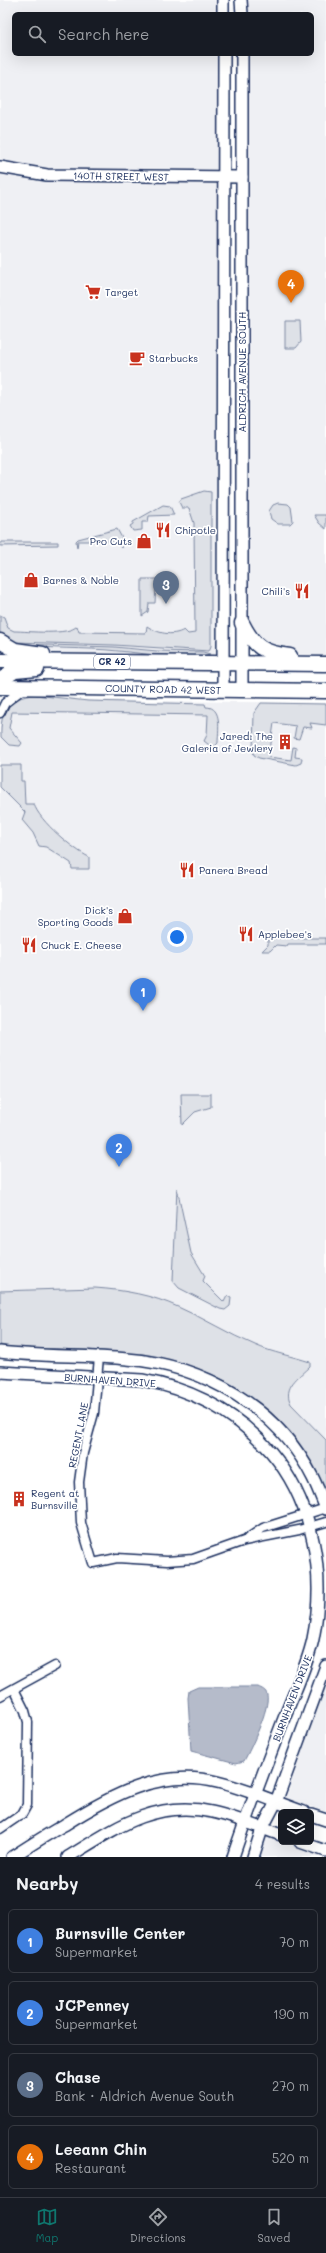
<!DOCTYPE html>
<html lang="en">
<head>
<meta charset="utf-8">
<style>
	body { margin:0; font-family:Mali,sans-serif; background:#20242c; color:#f1f3f6 }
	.controls { position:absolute; right:12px; bottom:12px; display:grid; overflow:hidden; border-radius:6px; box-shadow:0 4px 16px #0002 }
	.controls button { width:36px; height:36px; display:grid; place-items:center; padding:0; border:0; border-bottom:1px solid #363941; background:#171b24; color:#f1f3f6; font:20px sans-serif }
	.you { position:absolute; left:177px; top:937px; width:14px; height:14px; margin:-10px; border:3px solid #fff; border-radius:50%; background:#1a73e8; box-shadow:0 0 0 6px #1a73e833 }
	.badge { display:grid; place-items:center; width:26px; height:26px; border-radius:50%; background:#0f766e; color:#fff; font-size:13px; font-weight:700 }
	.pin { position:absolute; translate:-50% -33px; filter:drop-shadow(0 1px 2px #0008) }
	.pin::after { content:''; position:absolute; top:21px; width:14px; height:12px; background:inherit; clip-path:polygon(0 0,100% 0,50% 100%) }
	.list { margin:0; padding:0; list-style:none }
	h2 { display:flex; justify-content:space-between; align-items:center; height:52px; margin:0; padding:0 16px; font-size:17px }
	h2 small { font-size:13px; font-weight:400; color:#9ea1a6 }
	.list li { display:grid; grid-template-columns:26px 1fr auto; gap:12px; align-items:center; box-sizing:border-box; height:64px; margin:0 8px 8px; padding:0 8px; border:1px solid #363941; border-radius:6px }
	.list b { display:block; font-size:15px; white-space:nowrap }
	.list p { margin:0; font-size:13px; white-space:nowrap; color:#9ea1a6 }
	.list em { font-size:13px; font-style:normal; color:#9ea1a6 }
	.icon { flex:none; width:22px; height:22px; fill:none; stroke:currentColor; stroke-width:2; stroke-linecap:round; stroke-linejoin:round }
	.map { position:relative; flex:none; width:326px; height:1857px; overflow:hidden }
	.search { position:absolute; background:#171b24; box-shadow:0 4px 16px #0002; left:12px; right:12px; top:12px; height:44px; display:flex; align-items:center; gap:10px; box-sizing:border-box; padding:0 14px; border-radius:6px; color:#9ea1a6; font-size:15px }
	.sheet { height:340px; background:#171b24 }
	nav { display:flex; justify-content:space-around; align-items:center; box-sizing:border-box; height:56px; border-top:1px solid #363941; background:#171b24; font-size:11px; color:#9ea1a6 }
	nav a { display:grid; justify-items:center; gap:2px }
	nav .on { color:#0f766e }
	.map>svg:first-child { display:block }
</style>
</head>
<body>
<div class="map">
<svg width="326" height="1857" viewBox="0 0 326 1857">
	<rect width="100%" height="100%" fill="#fff"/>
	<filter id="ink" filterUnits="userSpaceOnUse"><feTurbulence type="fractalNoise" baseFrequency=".025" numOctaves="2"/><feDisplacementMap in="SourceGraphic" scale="8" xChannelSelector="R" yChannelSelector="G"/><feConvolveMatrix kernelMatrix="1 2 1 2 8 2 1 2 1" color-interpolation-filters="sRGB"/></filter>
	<g filter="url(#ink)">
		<g fill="#eff0f4">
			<path d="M0,0H223V14H14V54H224L223,663L0,661Z"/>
			<path d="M241,0H326V660L274,654L242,623V54H312V14H242Z"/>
			<path d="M0,699L326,703V1494L318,1474L271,1413L239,1388L189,1363L157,1354L0,1343Z"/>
			<path d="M326,1684V1812L286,1798Z"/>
			<path d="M262,1829L281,1835V1842H300L326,1851V1857H254Z"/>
		</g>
		<g fill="#dee1e7" stroke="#7c88a2">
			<path d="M285,321H300L301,342L296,348H285Z"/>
			<path d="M204,491L211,492V646L209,651L114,645L14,642L5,639L0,634V615L4,617L8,628L14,631C28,631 68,636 77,626L79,632L146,633L147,626C157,633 172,637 184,630L188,634L195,633L194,523L189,508H182L179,502L181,499Z"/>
			<path d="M278,503L288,504L291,507L293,521L290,524H278L271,519L269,511L273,505Z"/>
			<path d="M163,505L170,506L174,515L149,516L148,522H142V530L133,531L130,526L133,524V522Z"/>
			<path d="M314,515H326V529L319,523Z"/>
			<path d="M117,529L122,538V548L120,547L119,541H78L77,548L76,541L78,539Z"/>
			<path d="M2,542H58V545L0,546Z"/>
			<path d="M142,579H167L165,582H160L156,585L155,603H149L148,612L142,616Z"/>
			<path d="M15,644L114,647L157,651L203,652L210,654C186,661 144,653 118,651C83,647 51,650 15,644Z"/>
			<path d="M35,695L88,701L205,704L206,707C223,707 218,731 218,743L213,748L204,741L207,735L208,715L12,712L9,728L22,743L20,746L9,745L1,737C0,711 8,697 35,695Z"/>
			<path d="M261,703L326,704V725L310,723L312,728L303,727L299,739L294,738L296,726L274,723L269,757L291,760L293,747L296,748L295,757L302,758L301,763L296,765L259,758L254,755L253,751L254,713Z"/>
			<path d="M0,765H21V781H24L25,804H34C39,821 74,850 89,857V869H72L71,863L46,847L39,846L33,833L22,820L25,812L0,787Z"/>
			<path d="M268,938H326V944H288L287,946L276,945L270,951H262L268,945Z"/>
			<path d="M181,1094H211V1107L195,1112L182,1125Z"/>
			<path d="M177,1188L191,1253L205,1276L203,1281L224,1302L227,1296L231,1298L230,1306L225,1310L220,1309L179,1288L173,1281Z"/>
			<path d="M95,1288C124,1290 152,1295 178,1307C204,1318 228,1334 255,1345C273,1353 292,1356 310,1362V1366C299,1377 282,1387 291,1404L326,1440V1493C316,1473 302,1456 288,1439C279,1428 271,1415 261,1406C194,1346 101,1351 17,1348L0,1345V1291Z"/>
		</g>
		<path fill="#b5bbca" stroke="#77839f" d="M198,1687H258C262,1689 266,1690 267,1695C270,1708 251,1748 244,1761L236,1763L191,1751L188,1698L189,1691Z"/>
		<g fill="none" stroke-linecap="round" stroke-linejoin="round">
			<defs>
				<g id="street">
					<path d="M0,713L5,703L24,688"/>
					<path d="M99,1357L94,1413L83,1453L79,1482L81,1523L93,1563L117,1558L167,1561L193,1559L244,1541L299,1530L326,1522"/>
					<path d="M248,1538L263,1528L326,1508"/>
					<path d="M0,1696L55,1666"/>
					<path d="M0,1829L22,1814L27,1805L28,1722L25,1711L14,1689"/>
				</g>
				<g id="secondary">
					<path d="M223,0V14"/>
					<path d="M241,0L242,14"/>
					<path d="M242,54V689"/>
					<path d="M0,167L47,175L242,177"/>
					<path d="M223,689L224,54"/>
					<path d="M0,1352C42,1357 85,1355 127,1359C204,1365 278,1408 313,1478C318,1488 322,1499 326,1509"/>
					<path d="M0,1372L142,1380C192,1389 237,1413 271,1452C314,1503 326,1575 313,1639C307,1667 293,1694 283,1721C266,1766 248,1811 233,1857"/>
					<path d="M311,1815L326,1820"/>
					<path d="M300,1842L326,1851"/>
					<path d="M12,1857C29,1846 46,1835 64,1825C110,1796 160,1768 217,1782C247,1789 275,1802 304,1812"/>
					<path d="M68,1857C114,1829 155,1799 212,1812C236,1817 258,1827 281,1835"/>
					<path d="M253,1857L262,1829L276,1802L326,1666"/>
				</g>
				<g id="highway">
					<path d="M242,623C254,647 263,653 290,656"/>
					<path d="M0,641L15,650L43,654"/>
					<path d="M0,661L326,664"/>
					<path d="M0,680L15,671L37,669"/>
					<path d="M0,687L326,691"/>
				</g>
			</defs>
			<use href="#street" stroke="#1b2f5e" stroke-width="11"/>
			<use href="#secondary" stroke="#1b2f5e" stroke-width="14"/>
			<use href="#highway" stroke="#1b2f5e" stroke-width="17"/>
			<use href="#street" stroke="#fff" stroke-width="8"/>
			<use href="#secondary" stroke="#fff" stroke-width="11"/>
			<use href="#highway" stroke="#fff" stroke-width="14"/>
		</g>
	</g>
	<defs>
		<symbol id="supermarket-bare" viewBox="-9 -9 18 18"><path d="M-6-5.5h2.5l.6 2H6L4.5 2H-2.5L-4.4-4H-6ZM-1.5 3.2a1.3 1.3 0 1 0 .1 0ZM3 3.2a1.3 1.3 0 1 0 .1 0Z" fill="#c8321e" stroke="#fff" stroke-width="2.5" paint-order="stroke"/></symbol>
		<symbol id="cafe-bare" viewBox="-9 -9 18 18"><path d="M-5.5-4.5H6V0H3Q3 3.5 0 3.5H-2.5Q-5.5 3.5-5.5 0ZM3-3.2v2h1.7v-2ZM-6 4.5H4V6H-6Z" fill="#c8321e" stroke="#fff" stroke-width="2.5" paint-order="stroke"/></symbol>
		<symbol id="restaurant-bare" viewBox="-9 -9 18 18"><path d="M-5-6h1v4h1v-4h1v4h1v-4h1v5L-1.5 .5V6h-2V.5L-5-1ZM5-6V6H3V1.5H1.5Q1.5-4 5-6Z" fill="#c8321e" stroke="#fff" stroke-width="2.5" paint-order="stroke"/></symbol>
		<symbol id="shop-bare" viewBox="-9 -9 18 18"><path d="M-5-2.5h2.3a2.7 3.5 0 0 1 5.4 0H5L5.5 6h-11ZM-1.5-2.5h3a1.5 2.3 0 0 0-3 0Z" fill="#c8321e" stroke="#fff" stroke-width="2.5" paint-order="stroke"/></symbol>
		<symbol id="building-bare" viewBox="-9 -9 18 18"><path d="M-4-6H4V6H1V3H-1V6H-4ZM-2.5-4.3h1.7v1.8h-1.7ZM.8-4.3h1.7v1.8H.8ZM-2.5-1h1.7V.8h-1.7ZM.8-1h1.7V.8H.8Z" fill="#c8321e" stroke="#fff" stroke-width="2.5" paint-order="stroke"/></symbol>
	</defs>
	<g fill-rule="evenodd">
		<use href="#supermarket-bare" x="82" y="281" width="22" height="22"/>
		<use href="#cafe-bare" x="126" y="347" width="22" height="22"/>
		<use href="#restaurant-bare" x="152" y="519" width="22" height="22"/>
		<use href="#shop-bare" x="133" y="530" width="22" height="22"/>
		<use href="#shop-bare" x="20" y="569" width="22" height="22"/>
		<use href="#restaurant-bare" x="291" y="580" width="22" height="22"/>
		<use href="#building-bare" x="274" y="731" width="22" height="22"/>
		<use href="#restaurant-bare" x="176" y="859" width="22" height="22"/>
		<use href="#shop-bare" x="114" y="905" width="22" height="22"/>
		<use href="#restaurant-bare" x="235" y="923" width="22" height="22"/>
		<use href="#restaurant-bare" x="18" y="934" width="22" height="22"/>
		<use href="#building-bare" x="8" y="1488" width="22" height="22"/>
	</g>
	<g text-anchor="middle" stroke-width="3.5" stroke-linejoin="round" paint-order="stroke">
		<rect fill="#fff" stroke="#5f6d8e" stroke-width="1" x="94" y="655" width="36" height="14" rx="3"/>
		<g font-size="9" font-weight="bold" fill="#1b2f5e">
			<text x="112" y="665">CR 42</text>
		</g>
		<g font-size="10" fill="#1b2f5e" stroke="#fff">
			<text transform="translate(121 176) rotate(1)" y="4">140TH STREET WEST</text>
			<text transform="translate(242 372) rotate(-90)" y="4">ALDRICH AVENUE SOUTH</text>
			<text transform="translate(163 689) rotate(1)" y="4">COUNTY ROAD 42 WEST</text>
			<text transform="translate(110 1380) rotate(4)" y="4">BURNHAVEN DRIVE</text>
			<text transform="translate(78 1435) rotate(-79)" y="4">REGENT LANE</text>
			<text transform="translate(292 1698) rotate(-69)" y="4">BURNHAVEN DRIVE</text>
		</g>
		<g font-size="10" fill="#1b2f5e" stroke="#fff" text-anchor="start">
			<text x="105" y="296">Target</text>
			<text x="149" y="362">Starbucks</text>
			<text x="175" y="534">Chipotle</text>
			<text x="132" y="545" text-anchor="end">Pro Cuts</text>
			<text x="43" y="584">Barnes &amp; Noble</text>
			<text x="290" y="595" text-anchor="end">Chili's</text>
			<text x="273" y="740" text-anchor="end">Jared: The<tspan x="273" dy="12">Galeria of Jewlery</tspan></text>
			<text x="199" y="874">Panera Bread</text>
			<text x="113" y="914" text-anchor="end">Dick's<tspan x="113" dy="12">Sporting Goods</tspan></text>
			<text x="258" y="938">Applebee's</text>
			<text x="41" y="949">Chuck E. Cheese</text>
			<text x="31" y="1497">Regent at<tspan x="31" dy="12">Burnsville</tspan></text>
		</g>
	</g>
</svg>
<div class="controls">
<button><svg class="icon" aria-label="layers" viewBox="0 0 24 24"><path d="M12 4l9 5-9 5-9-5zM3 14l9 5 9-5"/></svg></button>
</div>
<div class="you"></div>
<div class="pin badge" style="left:143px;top:1011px;background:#3f7fe0">1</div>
<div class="pin badge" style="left:119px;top:1167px;background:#3f7fe0">2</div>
<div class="pin badge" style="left:166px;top:604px;background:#5c6f8a">3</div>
<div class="pin badge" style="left:291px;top:303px;background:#e8710a">4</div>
<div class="search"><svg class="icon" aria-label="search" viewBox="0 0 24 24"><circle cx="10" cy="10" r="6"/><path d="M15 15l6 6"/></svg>Search here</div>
</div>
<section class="sheet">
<h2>Nearby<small>4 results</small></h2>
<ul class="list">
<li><span class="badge" style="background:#3f7fe0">1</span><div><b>Burnsville Center</b><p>Supermarket</p></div><em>70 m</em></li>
<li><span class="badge" style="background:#3f7fe0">2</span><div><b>JCPenney</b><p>Supermarket</p></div><em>190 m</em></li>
<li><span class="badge" style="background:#5c6f8a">3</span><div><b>Chase</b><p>Bank · Aldrich Avenue South</p></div><em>270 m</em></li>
<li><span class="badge" style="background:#e8710a">4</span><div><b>Leeann Chin</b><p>Restaurant</p></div><em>520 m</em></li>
</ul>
</section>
<nav>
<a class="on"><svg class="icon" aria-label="map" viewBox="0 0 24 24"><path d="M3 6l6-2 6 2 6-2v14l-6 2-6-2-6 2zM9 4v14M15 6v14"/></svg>Map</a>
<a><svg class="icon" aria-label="directions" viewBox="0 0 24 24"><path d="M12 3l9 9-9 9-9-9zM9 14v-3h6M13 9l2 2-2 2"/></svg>Directions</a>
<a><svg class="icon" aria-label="saved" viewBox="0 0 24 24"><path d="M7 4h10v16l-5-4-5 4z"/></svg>Saved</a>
</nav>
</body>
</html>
